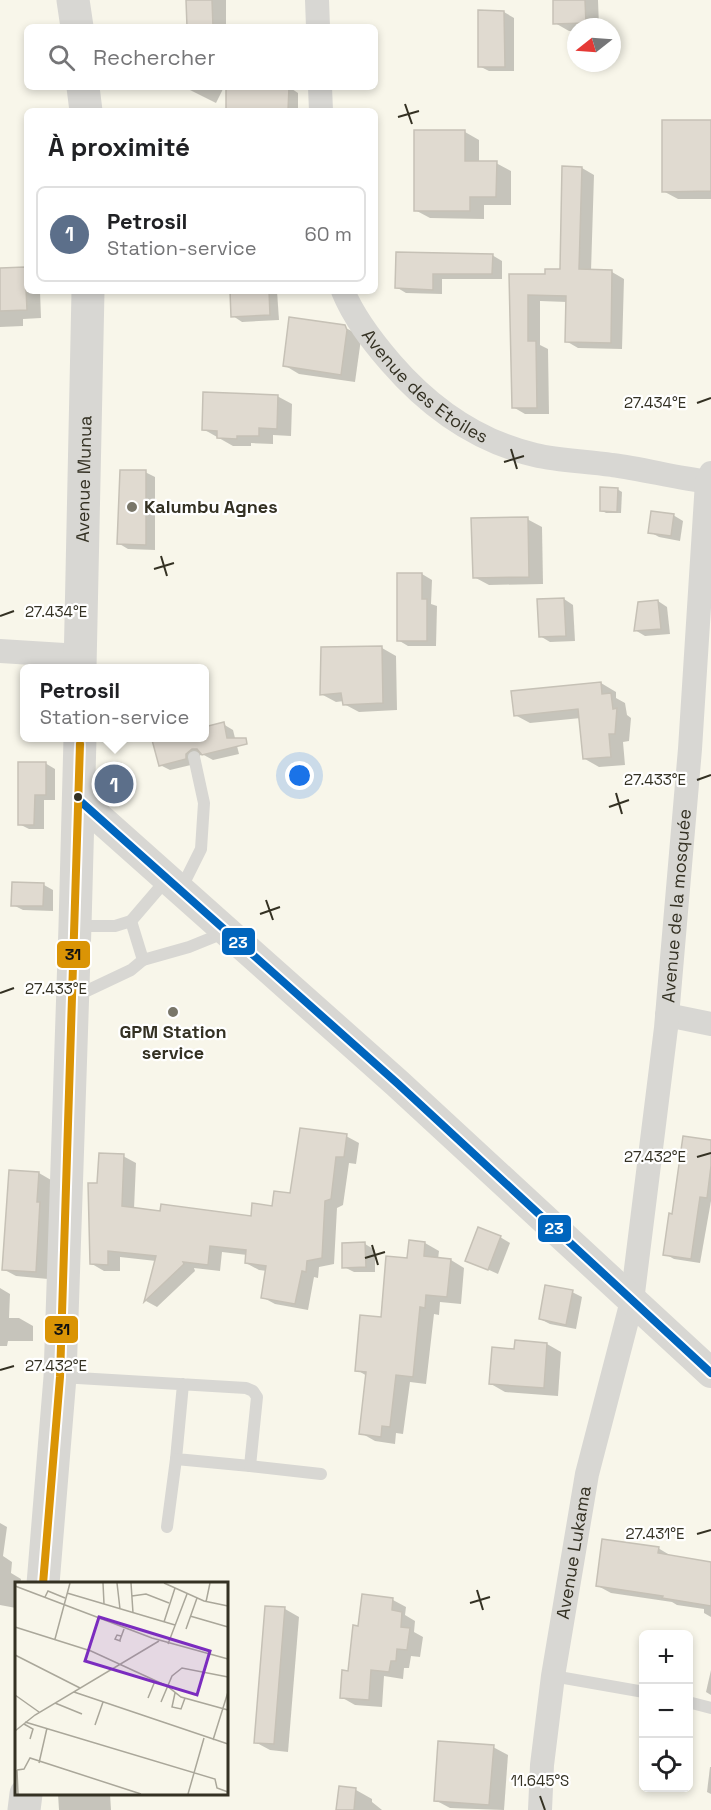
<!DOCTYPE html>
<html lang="fr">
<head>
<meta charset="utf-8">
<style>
	body { margin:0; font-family:"Space Grotesk",sans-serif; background:#f6f6f6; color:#202124 }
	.controls { position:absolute; right:18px; bottom:18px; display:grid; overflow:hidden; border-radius:9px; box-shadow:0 3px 9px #0003 }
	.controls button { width:54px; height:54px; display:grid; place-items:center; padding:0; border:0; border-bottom:2px solid #e0e0e0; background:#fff; color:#202124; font:30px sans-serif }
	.compass { position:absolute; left:567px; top:18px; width:54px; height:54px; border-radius:50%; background:#fff; box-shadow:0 3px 9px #0003; rotate:253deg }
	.you { position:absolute; left:300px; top:776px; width:21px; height:21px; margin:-15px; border:4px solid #fff; border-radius:50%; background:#1a73e8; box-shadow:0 0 0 9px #1a73e833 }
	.badge { display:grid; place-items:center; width:39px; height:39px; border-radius:50%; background:#d93025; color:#fff; font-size:20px; font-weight:700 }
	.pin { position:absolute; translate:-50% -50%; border:3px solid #fff; box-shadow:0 2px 6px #0006 }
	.popup { position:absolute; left:20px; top:664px; width:189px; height:78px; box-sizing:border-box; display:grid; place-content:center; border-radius:9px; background:#fff; filter:drop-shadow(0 2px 4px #0005); font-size:20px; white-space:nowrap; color:#757577 }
	.popup b { font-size:22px; color:#202124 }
	.popup::after { content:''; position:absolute; left:50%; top:100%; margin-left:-12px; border:12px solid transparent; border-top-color:#fff }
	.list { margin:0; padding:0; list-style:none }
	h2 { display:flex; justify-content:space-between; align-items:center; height:78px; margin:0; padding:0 24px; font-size:26px }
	h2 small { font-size:20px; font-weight:400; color:#757577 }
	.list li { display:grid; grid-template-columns:39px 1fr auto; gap:18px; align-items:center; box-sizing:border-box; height:96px; margin:0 12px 12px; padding:0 12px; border:2px solid #e0e0e0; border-radius:9px }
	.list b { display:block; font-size:22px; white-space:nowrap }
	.list p { margin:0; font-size:20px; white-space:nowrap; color:#757577 }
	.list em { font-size:20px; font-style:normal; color:#757577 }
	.icon { flex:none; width:33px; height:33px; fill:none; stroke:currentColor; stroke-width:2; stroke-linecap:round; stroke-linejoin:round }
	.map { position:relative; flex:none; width:711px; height:1810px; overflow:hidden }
	.search { position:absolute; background:#fff; box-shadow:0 3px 9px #0003; left:24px; top:24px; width:354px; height:66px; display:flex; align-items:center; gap:15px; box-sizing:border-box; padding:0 21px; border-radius:9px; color:#757577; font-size:22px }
	.panel { position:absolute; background:#fff; box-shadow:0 3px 9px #0003; left:24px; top:108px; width:354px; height:186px; border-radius:9px }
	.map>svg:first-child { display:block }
</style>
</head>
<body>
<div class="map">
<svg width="711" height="1810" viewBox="0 0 711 1810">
	<rect width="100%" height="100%" fill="#f8f6ea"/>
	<g fill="#0003">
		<path d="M188,0H226V27H189Z"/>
		<path d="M554,0H598L599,27H576V31H569L555,23Z"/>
		<path d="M504,12L514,18V71H489L479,66Z"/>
		<path d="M184,87H224L216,103Z"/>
		<path d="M228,87H289L298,93V111H227Z"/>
		<path d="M711,122V199H678L663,191Z"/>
		<path d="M465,132L479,140V163H496L511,171V205H484V219L430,218L415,210Z"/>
		<path d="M582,168L594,175L591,271L612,272L624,279L622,349L578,348L566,341L567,302L540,301V345L548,349L549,414H525L513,407L510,276H547L562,271Z"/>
		<path d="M397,253L492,255L502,261V279H442V294L406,293L396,287Z"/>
		<path d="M0,269L27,270V291H40L41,318L23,319V326L0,327Z"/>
		<path d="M231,291H277L279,320L242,322L233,316Z"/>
		<path d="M344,327L359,335L361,339L355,382L299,374L284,365Z"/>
		<path d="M277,396L292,404L291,436L273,435V444L251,443V446H233L203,429Z"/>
		<path d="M145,472L155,477V550L128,549L118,543Z"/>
		<path d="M617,489L622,492L621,513H606L601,510Z"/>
		<path d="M673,515L683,521L680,541L659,537L650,532Z"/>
		<path d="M527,519L542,527L543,584L489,585L474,577Z"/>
		<path d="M422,574L432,580L431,604L437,606L436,646H408L398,640Z"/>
		<path d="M564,599L573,605L575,641L550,642L540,636Z"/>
		<path d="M658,601L667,607L670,634L645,636L635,630Z"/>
		<path d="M382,648L396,656L397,710L359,712L344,704V701L336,702L321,694Z"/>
		<path d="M601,683L616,692V698L625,703L627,715L631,718L629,741L623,742L625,765L599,767L585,759L581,718L530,723L515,715Z"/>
		<path d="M223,724L233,730L239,754L213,760L202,754L196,759L195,764L170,770L160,765L154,741L169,738H204V729Z"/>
		<path d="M45,763L55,769V800H44V829H29L19,824Z"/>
		<path d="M44,885L53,890V911L23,910L13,905Z"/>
		<path d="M346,1136L359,1143L356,1164L349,1163L343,1205L337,1208L334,1264L319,1267L318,1278L314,1277L308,1310L275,1304L262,1297L267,1271L259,1270L246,1263L247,1255L222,1252L220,1271L194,1268L195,1271L157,1307L146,1301L156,1261L120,1257V1271H104L92,1264L99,1185L123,1156L136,1163L134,1209L252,1217L273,1208L292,1195Z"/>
		<path d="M711,1141V1201L700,1263L674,1259L665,1254L673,1215Z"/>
		<path d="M39,1173L51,1180L48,1279L16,1276L3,1269Z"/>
		<path d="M500,1237L510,1243L498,1274L467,1260Z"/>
		<path d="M425,1243L439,1251L438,1259L451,1260L464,1268L461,1304L440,1302L439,1315L434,1314L426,1384L410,1382L403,1434L396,1433L395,1444L375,1441L361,1433L367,1376L357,1370L409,1260Z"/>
		<path d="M365,1244L375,1250V1272H354L344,1267Z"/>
		<path d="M0,1288L10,1294L9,1318H19L33,1326V1341H8L7,1346H0Z"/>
		<path d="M572,1292L582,1297L576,1329L550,1324L540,1319Z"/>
		<path d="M547,1344L561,1352L558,1396L505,1392L491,1384L515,1350Z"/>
		<path d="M0,1523L7,1527L3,1556L12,1562L11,1573L21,1579L20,1584H16V1608L0,1605Z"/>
		<path d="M658,1548L673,1557L711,1563V1617L704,1613V1609L677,1605L672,1602L611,1593L598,1586Z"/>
		<path d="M393,1600L406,1607L405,1615L415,1621L414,1632L423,1637L420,1657L411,1656L409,1668H404L403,1679L384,1676L382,1707L355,1705L341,1697L350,1672L360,1628Z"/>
		<path d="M285,1609L299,1617L288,1752L270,1750L255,1742Z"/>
		<path d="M711,1670V1695L706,1692Z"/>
		<path d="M493,1747L508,1755L504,1810L450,1808L435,1800Z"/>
		<path d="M710,1767H711V1794L707,1792Z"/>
		<path d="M356,1790L372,1799V1802L382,1810H338Z"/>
		<path d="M58,1794H110L111,1810H59Z"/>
	</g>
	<g fill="#e0dad0" stroke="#c6c1b6" stroke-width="1.5">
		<path d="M186,0H212L213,27H187Z"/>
		<path d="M553,0H585L586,23L553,24Z"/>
		<path d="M478,10L504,11L505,67H478Z"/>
		<path d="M226,87H289L288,111H226Z"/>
		<path d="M662,120H711V191L662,192Z"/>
		<path d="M414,130H465V161H497L496,197H470V211H414Z"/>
		<path d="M562,166L582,167L579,269L612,270L611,343L565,342L566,296L528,295V341H536L537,408H512L509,274H545V269H560Z"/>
		<path d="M396,252L493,254L492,274H433V290L395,288Z"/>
		<path d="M25,267L27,310L0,311V268Z"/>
		<path d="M230,291H269L270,315L231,317Z"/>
		<path d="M289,317L345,325L347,330L341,375L283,366Z"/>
		<path d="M203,392L278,395L277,429L259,428V436H237V439L217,438V431L202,430Z"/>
		<path d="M120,470H146V545L117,544Z"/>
		<path d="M600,487L618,488L617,512L600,511Z"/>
		<path d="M651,511L674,514L671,536L648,533Z"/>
		<path d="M528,517L529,577L473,578L471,518Z"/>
		<path d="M397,573H422V599H427V641H397Z"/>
		<path d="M564,598L566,636L539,637L537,599Z"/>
		<path d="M658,600L661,629L634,631L638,602Z"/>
		<path d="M382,646L383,703L343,705L341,693L320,695L321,647Z"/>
		<path d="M601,682L602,694L611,693L613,709L617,708L615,734H609L611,757L583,759L578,709L514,716L511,691Z"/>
		<path d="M224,722L227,738H246L247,744L202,755L197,749H192L186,754V759L159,766L152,740L162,738H204V727Z"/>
		<path d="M18,762H46V795H35L34,825H18Z"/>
		<path d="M12,882L44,883L43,906H11Z"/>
		<path d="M300,1128L347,1134L344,1157H336L331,1199L325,1201L322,1258L307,1261L306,1272L302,1271L295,1304L261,1298L266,1266L245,1263L246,1250L210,1246L208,1265L183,1262L184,1264L144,1302L156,1256L108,1251V1265L90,1264L88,1183H97L99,1153L124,1154L122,1206L160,1211L161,1204L251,1216L252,1203L272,1206L274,1191L290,1193Z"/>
		<path d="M683,1136L711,1140V1166L707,1198L700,1197L691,1259L663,1255L669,1213L672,1214Z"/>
		<path d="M9,1170L39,1172L37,1202H40L36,1272L2,1270Z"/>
		<path d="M478,1227L501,1236L488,1270L465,1261Z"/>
		<path d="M409,1240L425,1242L424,1256L451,1259L447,1297L426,1295L425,1308L420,1307L413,1377L396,1375L390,1427L382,1426L381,1437L359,1434L366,1372L355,1371L360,1315L381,1317L386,1256L407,1258Z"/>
		<path d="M365,1242L366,1267L342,1268V1243Z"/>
		<path d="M545,1285L573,1290L566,1325L539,1319Z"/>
		<path d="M515,1340L547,1343L544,1388L489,1384L492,1347L514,1349Z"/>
		<path d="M602,1539L659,1547L658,1553L711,1562V1606L662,1598L663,1596L596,1586Z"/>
		<path d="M362,1594L393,1598L392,1610L402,1612L401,1627L410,1628L407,1650L397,1649L396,1661H391L389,1672L371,1670L369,1700L340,1698L342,1670L348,1671L353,1625L358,1626Z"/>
		<path d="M265,1606L285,1607L274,1744L254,1743Z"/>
		<path d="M438,1741L494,1745L489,1805L434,1801Z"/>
		<path d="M339,1786L356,1788L354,1810H336Z"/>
	</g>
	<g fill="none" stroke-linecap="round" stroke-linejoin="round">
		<g stroke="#d8d7d3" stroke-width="12">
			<path d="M181,889L201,849L204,803L194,757"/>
			<path d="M131,921L167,879"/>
			<path d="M143,960L189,947L226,932"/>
			<path d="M76,996L131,970L143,960L131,921L115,926H77"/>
			<path d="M61,1377L246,1388L253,1391L257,1397L250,1466L176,1459L183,1384"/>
			<path d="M250,1466L321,1474"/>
			<path d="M167,1527L176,1459"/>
			<path d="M553,1676L644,1692"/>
			<path d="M688,1702L711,1708"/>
		</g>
		<g stroke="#d8d7d3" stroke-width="24">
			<path d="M317,0L318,27"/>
			<path d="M320,87L321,111"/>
			<path id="s1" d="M343,291C354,318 372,341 391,363C430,408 476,441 535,455C560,461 587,461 612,465C645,469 678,479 711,482"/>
			<path d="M0,651L80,656"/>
			<path d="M667,1015L711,1024"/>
			<path id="s2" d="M540,1810L542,1765L553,1676L587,1474L632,1301L666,1028L690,749L707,482L711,473"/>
		</g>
		<path stroke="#d8d7d3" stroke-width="30" d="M79,800L397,1083L711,1373"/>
		<g stroke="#d8d7d3" stroke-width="33">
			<path d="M73,0L77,27"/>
			<path d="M83,87L86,111"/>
			<path id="s3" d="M80,668L88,291"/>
			<path d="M43,1584L60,1377L75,926L80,738"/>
			<path d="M24,1810L26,1794"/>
		</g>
		<defs>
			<path id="bus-1" d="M79,800L397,1083L711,1373"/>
			<path id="bus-2" d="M43,1584L60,1377L80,744"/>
		</defs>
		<use href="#bus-1" stroke="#fff" stroke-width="12"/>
		<use href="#bus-2" stroke="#fff" stroke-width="12"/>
		<use href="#bus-1" stroke="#0065bd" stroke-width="8"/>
		<use href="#bus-2" stroke="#da9405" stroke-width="8"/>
	</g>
	<path fill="none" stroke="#343123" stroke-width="2" d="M405,104L412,124M398,117L419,111M697,403L711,398M511,449L517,469M504,462L524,456M161,556L167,576M154,569L174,563M0,616L14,611M697,780L711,775M616,793L622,814M609,807L629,800M266,900L273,920M260,914L280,907M0,993L14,988M697,1157L711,1153M372,1245L378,1265M365,1258L385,1252M0,1370L14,1366M697,1534L711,1530M477,1590L483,1610M470,1603L490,1597M540,1796L545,1810"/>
	<g fill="#797669" stroke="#fff" stroke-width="2">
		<circle cx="132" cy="507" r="6"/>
		<circle cx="173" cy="1012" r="6"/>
	</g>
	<circle fill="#343123" stroke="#fff" stroke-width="2" cx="78" cy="797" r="5"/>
	<g text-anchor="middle" stroke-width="4.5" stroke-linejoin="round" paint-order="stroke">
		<g font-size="18" fill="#343123" stroke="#fff">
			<text dy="6" stroke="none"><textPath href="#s1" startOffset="128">Avenue des Etoiles</textPath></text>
			<text dy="6" stroke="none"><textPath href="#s3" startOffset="189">Avenue Munua</textPath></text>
			<text dy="6" stroke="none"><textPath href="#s2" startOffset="916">Avenue de la mosquée</textPath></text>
			<text dy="6" stroke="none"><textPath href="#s2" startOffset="260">Avenue Lukama</textPath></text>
		</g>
		<g font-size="18" font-weight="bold" fill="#343123" stroke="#fff" text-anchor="start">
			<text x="144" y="513">Kalumbu Agnes</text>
			<text x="173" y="1038" text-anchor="middle">GPM Station<tspan x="173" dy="21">service</tspan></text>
		</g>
	</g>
	<g transform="translate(15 1582)">
		<rect width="213" height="213" fill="#f8f6ea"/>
		<path fill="none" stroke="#aaa79a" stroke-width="1.5" d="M88,1L89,22M102,1L105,27M116,1L118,31M149,1L189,19L213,24M0,4L137,56L213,77M52,11L160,43M117,14L131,12L154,21M30,15L33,9L50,16M191,20L195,1M175,34L213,45M149,40L160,6M0,45L76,69L152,104L166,115L213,128M171,47L182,16M106,54L102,53L100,57L105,59V58L109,47M40,57L55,1M153,62L172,12M0,73L65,106M59,110L213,162M160,111L157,125L166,127L170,116M0,113L24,130M133,116L140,99M146,120L157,94L167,86L213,95M40,121L67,132M10,140L200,197L202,206L213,210M9,142L18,147L15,157M80,143L88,120M0,149L20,133L144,59M198,158L213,110M24,181L32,146M2,188L9,187L15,176L126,212M2,188L3,212M173,212L189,156"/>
		<path fill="#7b2cbf" fill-opacity="0.15" stroke="#7b2cbf" stroke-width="3" d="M84,35L195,69L182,113L70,79Z"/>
		<rect width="213" height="213" fill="none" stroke="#343123" stroke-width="3"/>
	</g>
	<g font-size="15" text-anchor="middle" fill="#343123" stroke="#fff" stroke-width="4.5" stroke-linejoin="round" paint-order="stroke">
		<text x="655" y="408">27.434°E</text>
		<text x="56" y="617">27.434°E</text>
		<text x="655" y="785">27.433°E</text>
		<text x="56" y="994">27.433°E</text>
		<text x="655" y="1162">27.432°E</text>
		<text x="56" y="1371">27.432°E</text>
		<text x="655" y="1539">27.431°E</text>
		<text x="540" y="1786">11.645°S</text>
	</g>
	<g stroke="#fff" stroke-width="2">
		<rect x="221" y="927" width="35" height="29" rx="6" fill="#0065bd"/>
		<rect x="56" y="940" width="35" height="29" rx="6" fill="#da9405"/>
		<rect x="537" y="1214" width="35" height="29" rx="6" fill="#0065bd"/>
		<rect x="44" y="1315" width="35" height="29" rx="6" fill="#da9405"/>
	</g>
	<g font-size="16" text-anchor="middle" font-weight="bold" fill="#fff">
		<text x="238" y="948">23</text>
		<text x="554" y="1234">23</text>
	</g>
	<g font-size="16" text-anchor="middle" font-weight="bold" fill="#111">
		<text x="73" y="960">31</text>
		<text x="62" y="1335">31</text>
	</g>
</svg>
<div class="controls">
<button>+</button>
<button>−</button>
<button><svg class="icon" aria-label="locate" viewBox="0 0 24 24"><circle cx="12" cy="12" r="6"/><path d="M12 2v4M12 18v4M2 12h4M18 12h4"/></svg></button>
</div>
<svg class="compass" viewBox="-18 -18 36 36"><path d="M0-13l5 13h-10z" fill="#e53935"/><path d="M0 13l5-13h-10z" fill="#757577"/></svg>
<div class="you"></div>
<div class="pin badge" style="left:114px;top:784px;background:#5c6f8a">1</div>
<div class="popup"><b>Petrosil</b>Station-service</div>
<div class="search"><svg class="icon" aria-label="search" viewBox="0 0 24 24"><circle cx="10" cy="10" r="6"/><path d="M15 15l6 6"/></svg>Rechercher</div>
<section class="panel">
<h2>À proximité<small></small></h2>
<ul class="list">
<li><span class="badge" style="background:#5c6f8a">1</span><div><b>Petrosil</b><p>Station-service</p></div><em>60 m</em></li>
</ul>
</section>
</div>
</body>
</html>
